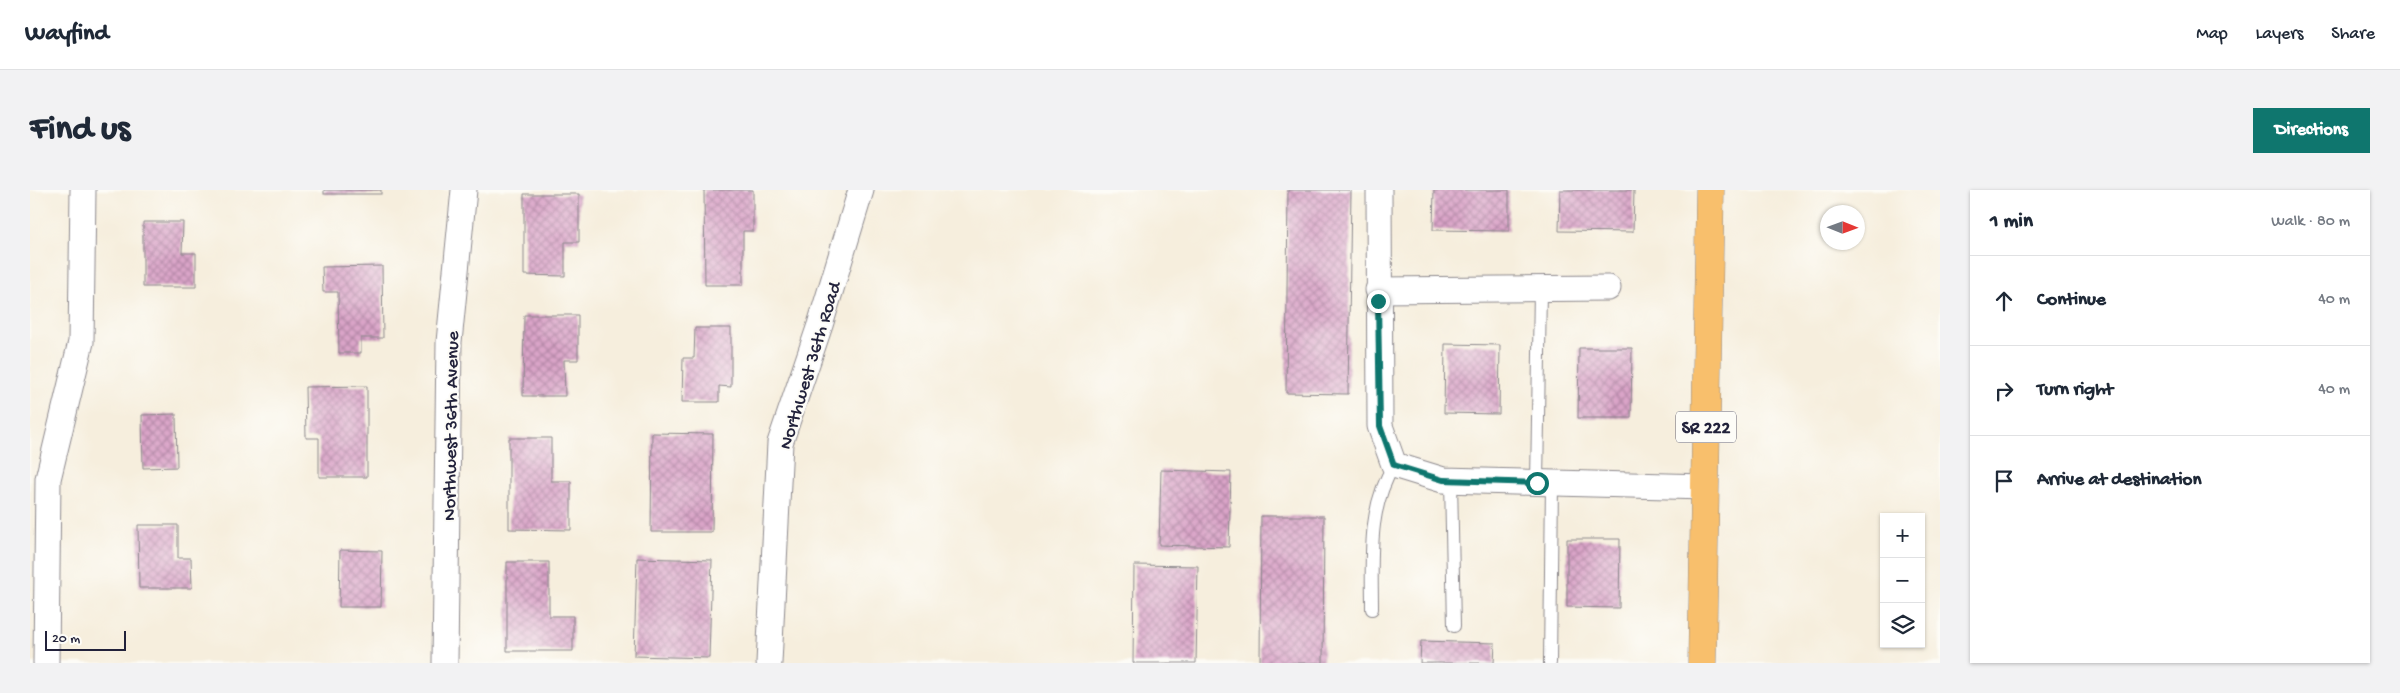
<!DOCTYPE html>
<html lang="en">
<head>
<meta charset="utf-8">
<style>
	body { margin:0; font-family:"Gochi Hand",sans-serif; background:#f2f2f3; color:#1f2937 }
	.controls { position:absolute; right:15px; bottom:15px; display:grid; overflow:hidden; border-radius:0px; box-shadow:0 1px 4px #0004 }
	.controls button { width:45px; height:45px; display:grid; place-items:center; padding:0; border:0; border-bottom:1px solid #e0e1e3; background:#fff; color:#1f2937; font:25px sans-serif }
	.compass { position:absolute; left:1790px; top:15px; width:45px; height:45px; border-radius:50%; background:#fff; box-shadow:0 1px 4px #0004; rotate:91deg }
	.scale { position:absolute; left:15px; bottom:12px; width:81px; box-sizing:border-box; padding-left:5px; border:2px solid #22223b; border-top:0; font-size:14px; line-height:18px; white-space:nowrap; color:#22223b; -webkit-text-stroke:4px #fdfcf7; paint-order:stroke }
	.stop { position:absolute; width:15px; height:15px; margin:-11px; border:4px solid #0f766e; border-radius:50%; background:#fff }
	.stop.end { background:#0f766e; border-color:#fff; box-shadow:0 1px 5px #0008 }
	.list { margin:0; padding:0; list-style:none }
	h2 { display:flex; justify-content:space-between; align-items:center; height:65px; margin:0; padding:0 20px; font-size:21px }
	h2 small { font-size:16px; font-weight:400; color:#747a83 }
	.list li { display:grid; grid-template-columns:32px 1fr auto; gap:15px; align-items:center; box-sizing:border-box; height:90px; padding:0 20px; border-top:1px solid #e0e1e3 }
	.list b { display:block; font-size:19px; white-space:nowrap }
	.list em { font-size:16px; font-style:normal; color:#747a83 }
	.icon { flex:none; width:28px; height:28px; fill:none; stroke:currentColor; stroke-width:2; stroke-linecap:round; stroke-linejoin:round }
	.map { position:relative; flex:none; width:1910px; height:473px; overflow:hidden; border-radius:0px }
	header { display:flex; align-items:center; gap:30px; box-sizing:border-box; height:70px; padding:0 25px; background:#fff; border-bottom:1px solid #e0e1e3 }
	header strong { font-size:24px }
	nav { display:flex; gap:28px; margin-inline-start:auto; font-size:18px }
	.intro { display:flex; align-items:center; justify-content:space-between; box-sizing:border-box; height:120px; padding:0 30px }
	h1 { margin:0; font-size:35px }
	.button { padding:12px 22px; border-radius:0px; background:#0f766e; color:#fff; font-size:18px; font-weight:700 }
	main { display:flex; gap:30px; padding:0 30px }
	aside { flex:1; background:#fff; border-radius:0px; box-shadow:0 1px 4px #0004 }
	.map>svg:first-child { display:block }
</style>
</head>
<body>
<header>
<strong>Wayfind</strong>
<nav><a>Map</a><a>Layers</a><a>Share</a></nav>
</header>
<div class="intro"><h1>Find us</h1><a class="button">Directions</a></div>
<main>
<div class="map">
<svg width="1910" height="473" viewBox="0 0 1910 473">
	<defs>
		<pattern id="building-cross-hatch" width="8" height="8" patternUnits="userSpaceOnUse" patternTransform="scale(1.25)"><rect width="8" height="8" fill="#daa4c8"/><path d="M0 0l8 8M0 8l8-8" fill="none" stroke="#b085a4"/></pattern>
	</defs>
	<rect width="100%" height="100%" fill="#fdfcf7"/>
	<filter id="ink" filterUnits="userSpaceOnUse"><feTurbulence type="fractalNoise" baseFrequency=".02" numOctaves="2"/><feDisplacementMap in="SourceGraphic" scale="10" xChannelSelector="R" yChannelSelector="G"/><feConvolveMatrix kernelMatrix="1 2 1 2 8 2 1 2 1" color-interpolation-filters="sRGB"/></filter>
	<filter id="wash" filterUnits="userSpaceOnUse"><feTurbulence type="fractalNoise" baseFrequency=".0096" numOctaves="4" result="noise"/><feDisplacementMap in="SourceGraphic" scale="20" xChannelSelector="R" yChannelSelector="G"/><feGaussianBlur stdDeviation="1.12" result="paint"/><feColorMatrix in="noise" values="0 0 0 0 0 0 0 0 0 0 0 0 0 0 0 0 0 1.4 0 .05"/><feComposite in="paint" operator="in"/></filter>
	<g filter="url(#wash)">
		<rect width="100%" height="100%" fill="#f6eedd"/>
		<g id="blocks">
			<g fill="url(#building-cross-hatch)">
				<rect x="294" y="0" width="57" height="4"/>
				<path d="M674,0H723V41H713V95H675Z"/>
				<path d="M1258,0H1321L1318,204L1256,203Z"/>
				<path d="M1404,0H1479V41L1403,40Z"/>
				<path d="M1530,0H1604L1603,42L1529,41Z"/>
				<path d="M494,4H549V52H535V86L494,85Z"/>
				<path d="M113,32H153L152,63H166V97H113Z"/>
				<path d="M352,76L353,148H331V163H309L308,102H293L292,77Z"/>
				<path d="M494,125H548V170H534L535,206H493Z"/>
				<path d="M665,138H701V197L689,196V212H652L653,168H664Z"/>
				<path d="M1415,154L1470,155L1469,224L1414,223Z"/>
				<path d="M1549,158H1602L1601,228H1548Z"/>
				<path d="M337,196V287H289V248H276L275,197Z"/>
				<path d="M146,224L147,277L113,278L112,225Z"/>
				<path d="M622,243L683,244L682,342H621Z"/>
				<path d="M479,248H521V291H541V340L479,339Z"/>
				<path d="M1131,280L1201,282L1199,357L1129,355Z"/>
				<path d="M1231,326H1294L1293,473H1230Z"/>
				<path d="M108,335H148V368H161L162,398H109Z"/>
				<path d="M1537,349H1590L1589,418L1537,417Z"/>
				<path d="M310,360L352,361L351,417H309Z"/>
				<path d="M607,368L682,370L679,468L604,466Z"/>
				<path d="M477,372H519V426H543V461H477Z"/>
				<path d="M1104,375L1168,376L1166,473H1103Z"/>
				<path d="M1391,451L1465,453L1464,473H1390Z"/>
			</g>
		</g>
	</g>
	<g filter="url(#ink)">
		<use href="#blocks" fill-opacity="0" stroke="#8c888c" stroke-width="1"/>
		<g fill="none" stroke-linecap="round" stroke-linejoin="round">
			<defs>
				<g id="service">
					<path d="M1421,291L1424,436"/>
					<path d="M1507,293L1510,99"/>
					<path d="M1342,419C1342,369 1337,319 1364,275"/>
					<path d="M1520,473L1522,293"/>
				</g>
				<g id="minor">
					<path d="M1349,0L1350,236L1364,275L1413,290L1675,297"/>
					<path d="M1348,100L1578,98"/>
					<path d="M16,473L18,289L51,152L53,0"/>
					<path d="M415,473L419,152L434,0"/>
					<path d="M739,473L750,253L790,135L831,0"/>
				</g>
				<path id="primary" d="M1672,473L1680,0"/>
			</defs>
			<use href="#service" stroke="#8c888c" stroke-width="14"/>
			<use href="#minor" stroke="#8c888c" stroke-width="27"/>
			<use href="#primary" stroke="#8c888c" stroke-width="29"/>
			<use href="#service" stroke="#fff" stroke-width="12"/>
			<use href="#minor" stroke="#fff" stroke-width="25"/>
			<use href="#primary" stroke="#f8bf6c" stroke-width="28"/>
		</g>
	</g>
	<g fill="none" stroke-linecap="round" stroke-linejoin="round" filter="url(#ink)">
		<path stroke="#0f766e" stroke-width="6" d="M1348,111L1350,236L1364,275L1413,290L1507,293"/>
	</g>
	<g text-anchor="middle" stroke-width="4" stroke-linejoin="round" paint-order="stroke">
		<rect fill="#fdfcf7" stroke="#646373" stroke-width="1" x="1646" y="221.5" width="60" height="31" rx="4"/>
		<g font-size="18" font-weight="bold" fill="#22223b">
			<text x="1676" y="243">SR 222</text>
		</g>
		<g font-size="19" fill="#22223b" stroke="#fdfcf7">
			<text transform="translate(778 175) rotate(-73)" y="7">Northwest 36th Road</text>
			<text transform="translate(419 236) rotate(-89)" y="7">Northwest 36th Avenue</text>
		</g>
	</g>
</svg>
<div class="controls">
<button>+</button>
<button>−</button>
<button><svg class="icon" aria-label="layers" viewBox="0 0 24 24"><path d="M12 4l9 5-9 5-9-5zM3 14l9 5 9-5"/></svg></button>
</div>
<svg class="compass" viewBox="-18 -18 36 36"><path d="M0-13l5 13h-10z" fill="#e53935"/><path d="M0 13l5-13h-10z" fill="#747a83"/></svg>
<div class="scale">20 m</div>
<div class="stop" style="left:1507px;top:293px"></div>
<div class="stop end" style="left:1348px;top:111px"></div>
</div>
<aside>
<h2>1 min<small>Walk · 80 m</small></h2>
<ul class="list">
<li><svg class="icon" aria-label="ahead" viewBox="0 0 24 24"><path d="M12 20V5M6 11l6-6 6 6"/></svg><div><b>Continue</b></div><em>40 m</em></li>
<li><svg class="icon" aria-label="right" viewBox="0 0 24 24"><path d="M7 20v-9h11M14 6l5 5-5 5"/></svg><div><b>Turn right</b></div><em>40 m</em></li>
<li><svg class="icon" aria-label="arrive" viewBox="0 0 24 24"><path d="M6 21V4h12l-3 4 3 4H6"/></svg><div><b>Arrive at destination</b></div></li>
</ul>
</aside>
</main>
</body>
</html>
